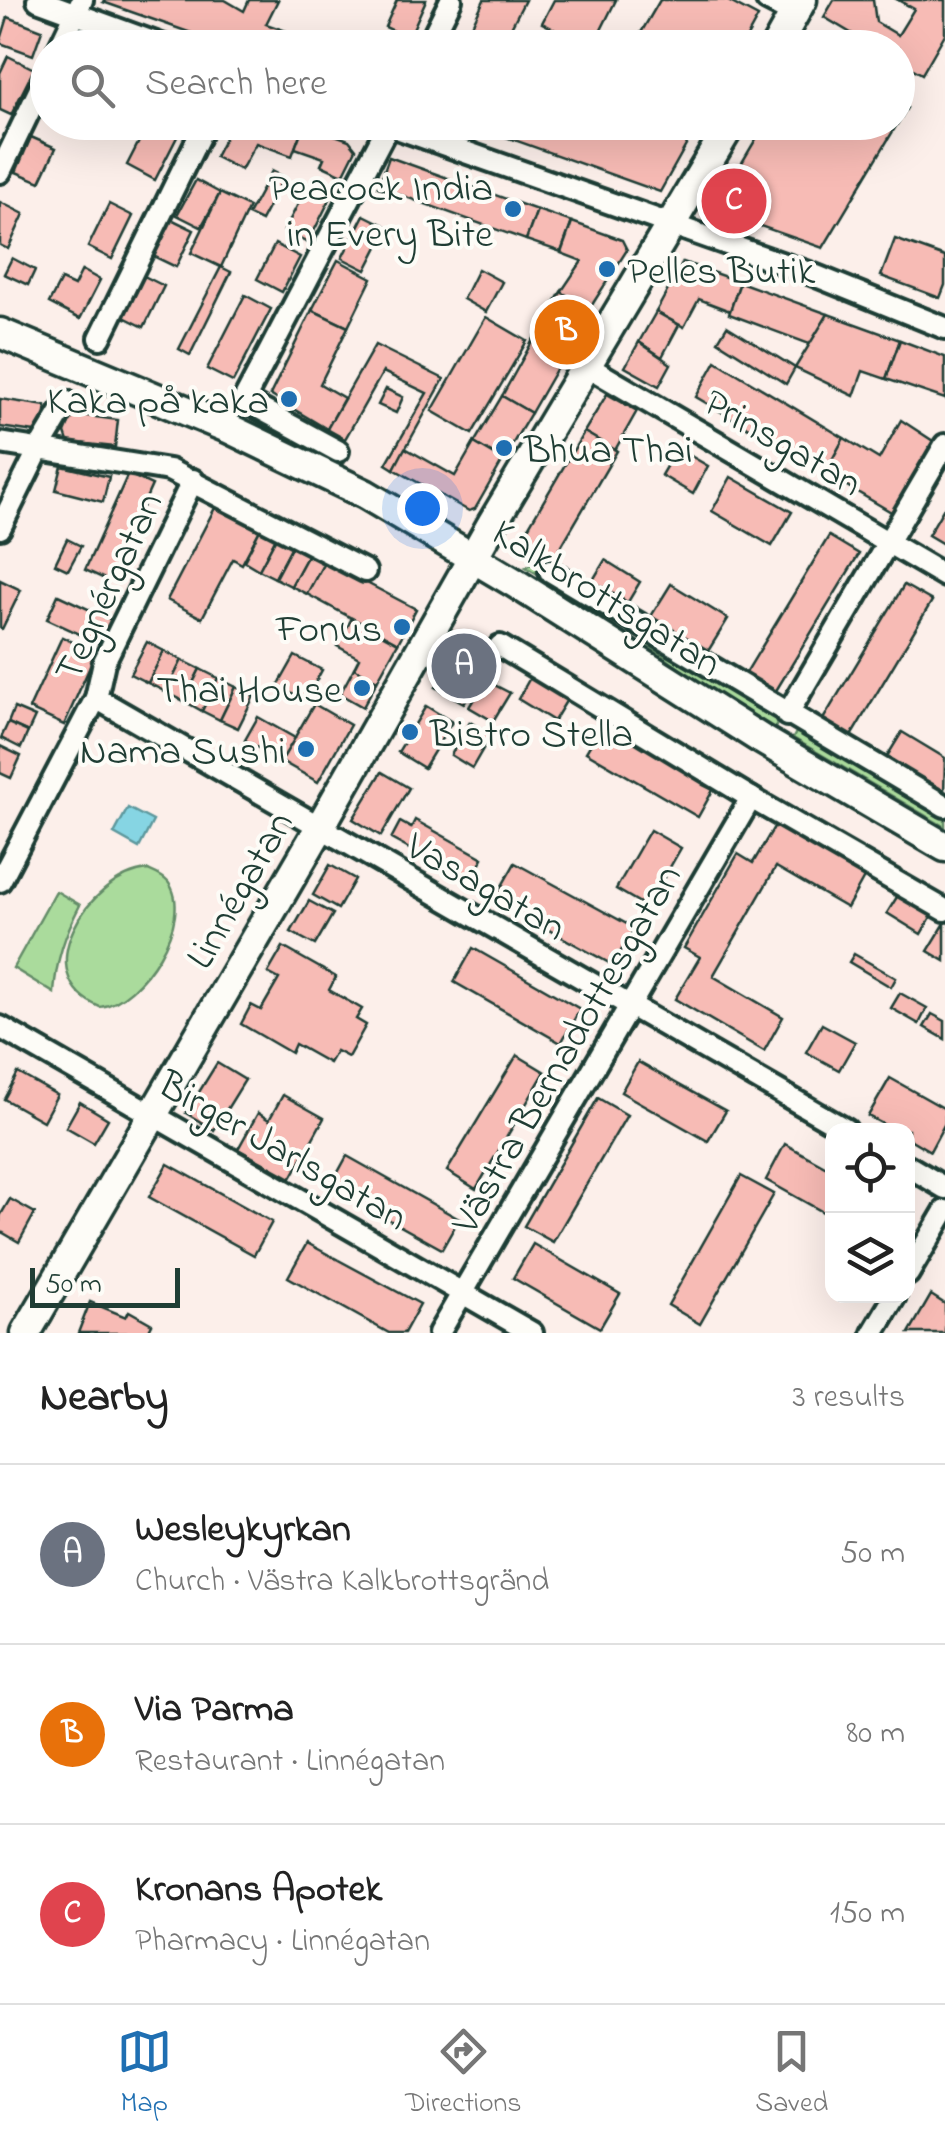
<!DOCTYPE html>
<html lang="en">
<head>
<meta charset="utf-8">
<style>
	body { margin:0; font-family:"Indie Flower",sans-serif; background:#f6f6f6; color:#222 }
	.controls { position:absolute; right:30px; bottom:30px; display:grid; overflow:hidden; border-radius:20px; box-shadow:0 10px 40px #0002 }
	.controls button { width:90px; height:90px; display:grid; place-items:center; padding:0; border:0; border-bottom:2px solid #e0e0e0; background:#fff; color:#222; font:50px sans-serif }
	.scale { position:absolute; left:30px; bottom:25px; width:150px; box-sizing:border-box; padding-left:10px; border:5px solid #1f3d34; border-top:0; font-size:28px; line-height:35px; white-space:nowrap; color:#1f3d34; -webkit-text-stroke:8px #fdfcf7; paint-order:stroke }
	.you { position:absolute; left:422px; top:508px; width:35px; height:35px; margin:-25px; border:8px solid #fff; border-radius:50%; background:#1a73e8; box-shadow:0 0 0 15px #1a73e833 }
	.badge { display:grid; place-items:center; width:65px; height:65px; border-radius:50%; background:#1f6fb2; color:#fff; font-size:32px; font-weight:700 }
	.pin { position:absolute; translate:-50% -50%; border:5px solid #fff; box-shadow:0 2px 10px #0006 }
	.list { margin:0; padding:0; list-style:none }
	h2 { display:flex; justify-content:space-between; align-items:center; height:130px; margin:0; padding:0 40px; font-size:42px }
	h2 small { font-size:32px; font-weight:400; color:#767676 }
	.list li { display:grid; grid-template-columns:65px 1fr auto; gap:30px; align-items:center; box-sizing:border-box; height:180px; padding:0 40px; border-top:2px solid #e0e0e0 }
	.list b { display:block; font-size:38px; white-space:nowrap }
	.list p { margin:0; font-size:32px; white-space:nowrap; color:#767676 }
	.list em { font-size:32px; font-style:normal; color:#767676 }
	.icon { flex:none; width:55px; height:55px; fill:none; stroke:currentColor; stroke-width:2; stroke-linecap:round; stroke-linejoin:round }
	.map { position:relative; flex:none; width:945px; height:1333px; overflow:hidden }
	.search { position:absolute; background:#fff; box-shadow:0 10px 40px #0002; left:30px; right:30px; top:30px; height:110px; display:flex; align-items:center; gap:25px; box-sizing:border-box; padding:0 35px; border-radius:55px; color:#767676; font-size:38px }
	.sheet { height:670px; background:#fff }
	nav { display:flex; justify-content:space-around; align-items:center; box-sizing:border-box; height:140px; border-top:2px solid #e0e0e0; background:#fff; font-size:28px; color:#767676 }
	nav a { display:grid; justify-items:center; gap:5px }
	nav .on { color:#1f6fb2 }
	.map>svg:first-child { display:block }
</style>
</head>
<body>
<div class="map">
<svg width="945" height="1333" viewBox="0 0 945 1333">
	<rect width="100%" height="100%" fill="#fcefea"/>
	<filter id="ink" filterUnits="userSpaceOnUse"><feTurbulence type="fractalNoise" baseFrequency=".01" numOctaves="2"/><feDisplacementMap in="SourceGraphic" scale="20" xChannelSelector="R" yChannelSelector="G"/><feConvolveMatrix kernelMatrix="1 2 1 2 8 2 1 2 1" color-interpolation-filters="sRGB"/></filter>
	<g filter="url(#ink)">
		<g fill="#aadb9c" stroke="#648c68" stroke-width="2.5">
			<path d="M536,562L543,565L541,570L780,717L775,728L705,687L607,615L526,567Z"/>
			<path d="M799,727L945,812V827L793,738Z"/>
			<path d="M148,870C155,873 163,876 168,882C196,918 140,1003 100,1007C26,977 87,876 148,870Z"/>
			<path d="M56,891L80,905C65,934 56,960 54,993L13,968Z"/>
		</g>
		<path fill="#86d5e3" stroke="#5d989d" stroke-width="2.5" d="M128,808L153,821L139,848L114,834Z"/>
		<g fill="#f7bbb5" stroke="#1f3d34" stroke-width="2.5">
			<path d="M104,0H225L244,11L249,0H278L266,24L335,48H234L103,2Z"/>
			<path d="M397,0H426L409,38L385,27Z"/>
			<path d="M484,0H525L503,43L511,48H461Z"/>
			<path d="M554,0H616L592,48L542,23Z"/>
			<path d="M660,0H726L758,17L741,48H632Z"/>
			<path d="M834,0H873L876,22L898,35L914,9L898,0H945V34L922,74L898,60V48H876L824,17Z"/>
			<path d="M8,17L42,30L33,55L0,43Z"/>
			<path d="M8,56L34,69L11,115L0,110V73Z"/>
			<path d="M898,102L907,108L823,248L749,222L718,203L766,122H898Z"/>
			<path d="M149,122H158L179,133L155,180L127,165Z"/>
			<path d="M233,122H298L304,124L292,156L256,143L241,170L215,157Z"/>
			<path d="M464,122H655L661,126L663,122H699L660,192Z"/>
			<path d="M304,124L349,140L356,149L343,175L321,165L324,158L295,148Z"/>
			<path d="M31,137L56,148L40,182L16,172Z"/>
			<path d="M389,157L537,210L526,240L378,187Z"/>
			<path d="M272,171L284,177L261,221L248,215Z"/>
			<path d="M196,180L220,193L201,227L177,215Z"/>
			<path d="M307,187L330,199L308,243L284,231Z"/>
			<path d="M220,193L249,207L221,267L191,253Z"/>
			<path d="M0,202L24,214L8,249L0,245Z"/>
			<path d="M109,204L133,216L112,259L88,247Z"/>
			<path d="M537,210L572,222L561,252L526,240Z"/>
			<path d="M364,215L388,227L366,270L342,258Z"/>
			<path d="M171,219L194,230L176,267L153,256Z"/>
			<path d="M572,222L622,240L627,250L590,308L561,292L582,261L561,253Z"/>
			<path d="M895,239L945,257V285L940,298L881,276Z"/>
			<path d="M275,244L300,257L282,292L257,279Z"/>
			<path d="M12,258L35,270L28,285L4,274Z"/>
			<path d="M338,260L372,278L348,327L312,310Z"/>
			<path d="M683,262L740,282L730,311L699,299L684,327L656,312Z"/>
			<path d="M221,267L231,272L190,355L179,349Z"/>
			<path d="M478,269L502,282L486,312L463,299Z"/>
			<path d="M82,270L100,280L80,319L49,303L61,280L74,286Z"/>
			<path d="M144,276L164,286L144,327L124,317Z"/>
			<path d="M740,282L828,314L812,345L729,314Z"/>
			<path d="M561,292L590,308L561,359L532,342Z"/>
			<path d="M245,295L271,309L233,382L207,369Z"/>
			<path d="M312,310L348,327L320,384L344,398L327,429L270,395Z"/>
			<path d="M656,312L679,325L662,357L639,342Z"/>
			<path d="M828,314L900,340L886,379L863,371L854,396L795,368Z"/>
			<path d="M486,317L527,341L472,434L432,411Z"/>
			<path d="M727,326L795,368L786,384L718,341Z"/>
			<path d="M900,340L945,357V399L886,379Z"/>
			<path d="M532,342L562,359L531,413L502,396Z"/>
			<path d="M639,342L671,364L659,386L625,367Z"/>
			<path d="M375,345L444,379L394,469L386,464L427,393L383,372L345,439L327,429Z"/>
			<path d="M716,361L844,438L825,473L696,397Z"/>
			<path d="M386,389L403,397L396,413L378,405Z"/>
			<path d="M607,394L637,411L615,450L584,432Z"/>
			<path d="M502,396L531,413L503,460L474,443Z"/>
			<path d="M0,399L46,406L42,433L0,427Z"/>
			<path d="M73,414L118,420L115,447L68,442L65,433Z"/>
			<path d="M901,420L933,441L893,513L825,473L844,438L879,459Z"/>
			<path d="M584,432L617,451L552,562L519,543Z"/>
			<path d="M474,443L503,460L475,509L469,511L394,469L405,448L455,476Z"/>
			<path d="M677,448L708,466L693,494L661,475Z"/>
			<path d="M62,466L109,477L103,502L56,490Z"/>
			<path d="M128,474L152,485L109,581L85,570Z"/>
			<path d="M731,477L792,512L772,546L712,511Z"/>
			<path d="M217,504L261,528L242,564L233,559L202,618L167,600Z"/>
			<path d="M945,506V545L928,535Z"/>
			<path d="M261,528L277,536L259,570L244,561Z"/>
			<path d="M277,536L293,544L275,578L259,570Z"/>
			<path d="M829,536L859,554L774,694L744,676Z"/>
			<path d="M67,539L81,546L68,570L55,564Z"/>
			<path d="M293,544L309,553L291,586L275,578Z"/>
			<path d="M309,553L325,561L307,594L291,586Z"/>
			<path d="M605,560L640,582L625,607L590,585Z"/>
			<path d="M325,561L416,609L398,643L307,594Z"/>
			<path d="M0,580L21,590L2,629L0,628Z"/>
			<path d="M671,584L728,619L705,656L648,621Z"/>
			<path d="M904,585L932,601L850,738L822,721Z"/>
			<path d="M58,595L112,620L101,644L47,619Z"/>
			<path d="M352,618L398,643L377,681L354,668L359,658L337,646Z"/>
			<path d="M467,634L495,650L479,677L510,693L493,721L469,707L477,694L471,691L464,703L436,687Z"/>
			<path d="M62,637L96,653L64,725L29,709Z"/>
			<path d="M147,642L164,651L148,683L130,674Z"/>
			<path d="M164,651L182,660L166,692L148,683Z"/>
			<path d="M295,656L322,670L305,701L278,686Z"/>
			<path d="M182,660L200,669L184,701L166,692Z"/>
			<path d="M354,668L377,681L363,707L340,694Z"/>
			<path d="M200,669L218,678L202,711L184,701Z"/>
			<path d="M531,676L568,698L554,721L518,699Z"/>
			<path d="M218,678L236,687L220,720L202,711Z"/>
			<path d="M236,687L254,696L238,728L220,720Z"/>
			<path d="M314,704L350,725L318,782L281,761Z"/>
			<path d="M426,706L452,722L424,768L398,752Z"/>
			<path d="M14,708L35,717L28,732L8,723Z"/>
			<path d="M258,717L295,738L281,761L245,740Z"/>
			<path d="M605,720L706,779L703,785L713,790L698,817L586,752Z"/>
			<path d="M470,722L491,735L472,768L451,755Z"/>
			<path d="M8,723L28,732L21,748L1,738Z"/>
			<path d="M902,732L945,758L944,793L886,758Z"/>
			<path d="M0,746L21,756L11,778L0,773Z"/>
			<path d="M382,772L409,788L381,836L353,819Z"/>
			<path d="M415,820L483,858L470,882L391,839L400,822L411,828Z"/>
			<path d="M778,820L867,872L847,908L776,867L713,976L783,1017L764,1051L675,999L700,957L684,948L738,854L753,863Z"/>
			<path d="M650,830L681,848L647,907L616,889Z"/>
			<path d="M515,863L634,928L613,965L494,900Z"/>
			<path d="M330,865L355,879L338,909L313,895Z"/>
			<path d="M900,892L934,912L921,934L887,913Z"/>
			<path d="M309,901L333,914L315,945L291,932Z"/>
			<path d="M945,923V961L928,951Z"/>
			<path d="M283,947L336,977L329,990L362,1009L356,1019L366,1025L348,1057L336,1051L329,1063L295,1044L291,1053L241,1024L251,1005L261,1010L279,979L268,973Z"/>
			<path d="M473,948L580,1009L561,1043L454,982Z"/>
			<path d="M854,954L896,978L891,987L849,962Z"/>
			<path d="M900,993L927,1008L919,1024L891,1008Z"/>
			<path d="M932,1014L945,1021V1039L924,1027Z"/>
			<path d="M822,1024L855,1042L839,1070L806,1052Z"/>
			<path d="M517,1055L545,1072L476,1189L447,1171Z"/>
			<path d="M638,1062L726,1111L708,1141L621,1092Z"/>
			<path d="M217,1063L245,1080L214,1130L186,1113Z"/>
			<path d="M18,1073L57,1095L43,1121L4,1099Z"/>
			<path d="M890,1078L945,1109V1123L930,1151L908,1138V1130H894L868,1116Z"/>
			<path d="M283,1095L324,1118L291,1178L238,1149L258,1113L269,1120Z"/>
			<path d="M598,1098L627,1115L553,1242L524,1226Z"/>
			<path d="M80,1102L108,1119L94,1143L66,1127Z"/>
			<path d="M785,1144L832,1170V1217L766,1180Z"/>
			<path d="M347,1156L459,1219L442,1249L330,1187Z"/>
			<path d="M168,1164L272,1222L254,1255L149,1197Z"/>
			<path d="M741,1176L774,1194L700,1324L668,1305Z"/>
			<path d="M10,1199L35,1213L19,1242L0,1231V1216Z"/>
			<path d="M307,1243L420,1304L404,1333H389L288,1277Z"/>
			<path d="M533,1244L620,1294L600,1328L513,1278Z"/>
			<path d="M931,1295L945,1304V1333H909Z"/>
			<path d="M90,1302L126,1317L129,1311L152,1324L149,1330L156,1333H78Z"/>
		</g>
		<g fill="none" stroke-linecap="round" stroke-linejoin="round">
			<defs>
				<g id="street">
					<path d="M38,0L169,48"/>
					<path d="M767,0L794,14"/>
					<path d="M59,48L82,0"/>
					<path d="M427,48L451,0"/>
					<path d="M380,122L809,273L945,328"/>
					<path d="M0,172L48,72"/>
					<path d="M100,338L206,122"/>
					<path d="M587,366L945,576"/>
					<path d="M0,443L169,470L365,571"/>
					<path d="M338,451L244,400L390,122"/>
					<path d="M0,528L39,449L67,402"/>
					<path d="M550,571L945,806"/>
					<path d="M500,646L751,798L945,910"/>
					<path d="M96,698L846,1130"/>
					<path d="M787,715L945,445"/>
					<path d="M0,881L96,698L104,662L193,480"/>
					<path d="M0,1027L532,1333"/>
					<path d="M908,1166L945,1188"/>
					<path d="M908,1274L945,1211"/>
					<path d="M439,1333L751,798"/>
					<path d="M873,1333L895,1296"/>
				</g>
				<g id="secondary">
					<path d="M775,48L802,0"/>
					<path d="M0,333L228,428L365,494L515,583L761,739L945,847"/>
					<path d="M26,1333L319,829L493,522L732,122"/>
				</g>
			</defs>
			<use href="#street" stroke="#1f3d34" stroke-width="28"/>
			<use href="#secondary" stroke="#1f3d34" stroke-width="35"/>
			<use href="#street" stroke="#fdfcf7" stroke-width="20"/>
			<use href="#secondary" stroke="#fdfcf7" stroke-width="28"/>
		</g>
	</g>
	<g fill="#1f6fb2" stroke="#fdfcf7" stroke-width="4">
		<circle cx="513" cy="209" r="10"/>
		<circle cx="607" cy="269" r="10"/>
		<circle cx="289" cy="399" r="10"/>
		<circle cx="504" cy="448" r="10"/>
		<circle cx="402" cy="627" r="10"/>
		<circle cx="362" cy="688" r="10"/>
		<circle cx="410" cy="732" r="10"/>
		<circle cx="306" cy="749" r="10"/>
	</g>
	<g text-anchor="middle" stroke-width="8" stroke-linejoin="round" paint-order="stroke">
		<g font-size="40" fill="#1f3d34" stroke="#fdfcf7" text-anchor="end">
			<text x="493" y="200">Peacock India<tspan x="493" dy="46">in Every Bite</tspan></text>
			<text x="627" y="283" text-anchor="start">Pelles Butik</text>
			<text x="269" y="413">Kaka på kaka</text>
			<text x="524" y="462" text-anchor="start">Bhua Thai</text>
			<text x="382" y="641">Fonus</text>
			<text x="342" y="702">Thai House</text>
			<text x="430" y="746" text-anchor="start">Bistro Stella</text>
			<text x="286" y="763">Nama Sushi</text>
		</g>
		<g font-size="40" fill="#1f3d34" stroke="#fdfcf7">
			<text transform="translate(784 441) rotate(30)" y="14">Prinsgatan</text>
			<text transform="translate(107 586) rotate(-65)" y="14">Tegnérgatan</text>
			<text transform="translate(608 596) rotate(32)" y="14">Kalkbrottsgatan</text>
			<text transform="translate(487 885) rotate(30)" y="14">Vasagatan</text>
			<text transform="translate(238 889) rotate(-60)" y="14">Linnégatan</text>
			<text transform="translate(565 1048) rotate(-60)" y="14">Västra Bernadottesgatan</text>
			<text transform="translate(284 1149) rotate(30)" y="14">Birger Jarlsgatan</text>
		</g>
	</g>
</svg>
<div class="controls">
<button><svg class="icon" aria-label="locate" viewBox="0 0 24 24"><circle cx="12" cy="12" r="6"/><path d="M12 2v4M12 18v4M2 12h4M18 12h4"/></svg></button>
<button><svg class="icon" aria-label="layers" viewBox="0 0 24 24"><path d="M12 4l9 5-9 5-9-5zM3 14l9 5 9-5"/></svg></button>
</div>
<div class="scale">50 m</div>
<div class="you"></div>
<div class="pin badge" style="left:464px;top:666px;background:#6b7280">A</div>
<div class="pin badge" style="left:567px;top:332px;background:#e8710a">B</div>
<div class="pin badge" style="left:734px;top:201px;background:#e0444e">C</div>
<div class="search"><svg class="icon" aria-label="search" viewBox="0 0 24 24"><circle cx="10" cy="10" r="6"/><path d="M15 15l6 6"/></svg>Search here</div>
</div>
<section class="sheet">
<h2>Nearby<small>3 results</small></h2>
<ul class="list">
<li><span class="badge" style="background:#6b7280">A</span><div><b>Wesleykyrkan</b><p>Church · Västra Kalkbrottsgränd</p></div><em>50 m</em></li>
<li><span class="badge" style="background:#e8710a">B</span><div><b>Via Parma</b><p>Restaurant · Linnégatan</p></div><em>80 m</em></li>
<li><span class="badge" style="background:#e0444e">C</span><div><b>Kronans Apotek</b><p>Pharmacy · Linnégatan</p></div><em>150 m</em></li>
</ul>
</section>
<nav>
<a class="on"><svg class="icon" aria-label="map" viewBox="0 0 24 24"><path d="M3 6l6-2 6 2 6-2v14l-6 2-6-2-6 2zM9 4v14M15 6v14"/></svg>Map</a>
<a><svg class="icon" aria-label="directions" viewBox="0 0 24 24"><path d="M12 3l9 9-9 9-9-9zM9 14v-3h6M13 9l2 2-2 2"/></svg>Directions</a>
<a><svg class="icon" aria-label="saved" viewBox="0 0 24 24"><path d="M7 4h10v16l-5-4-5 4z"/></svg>Saved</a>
</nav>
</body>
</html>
